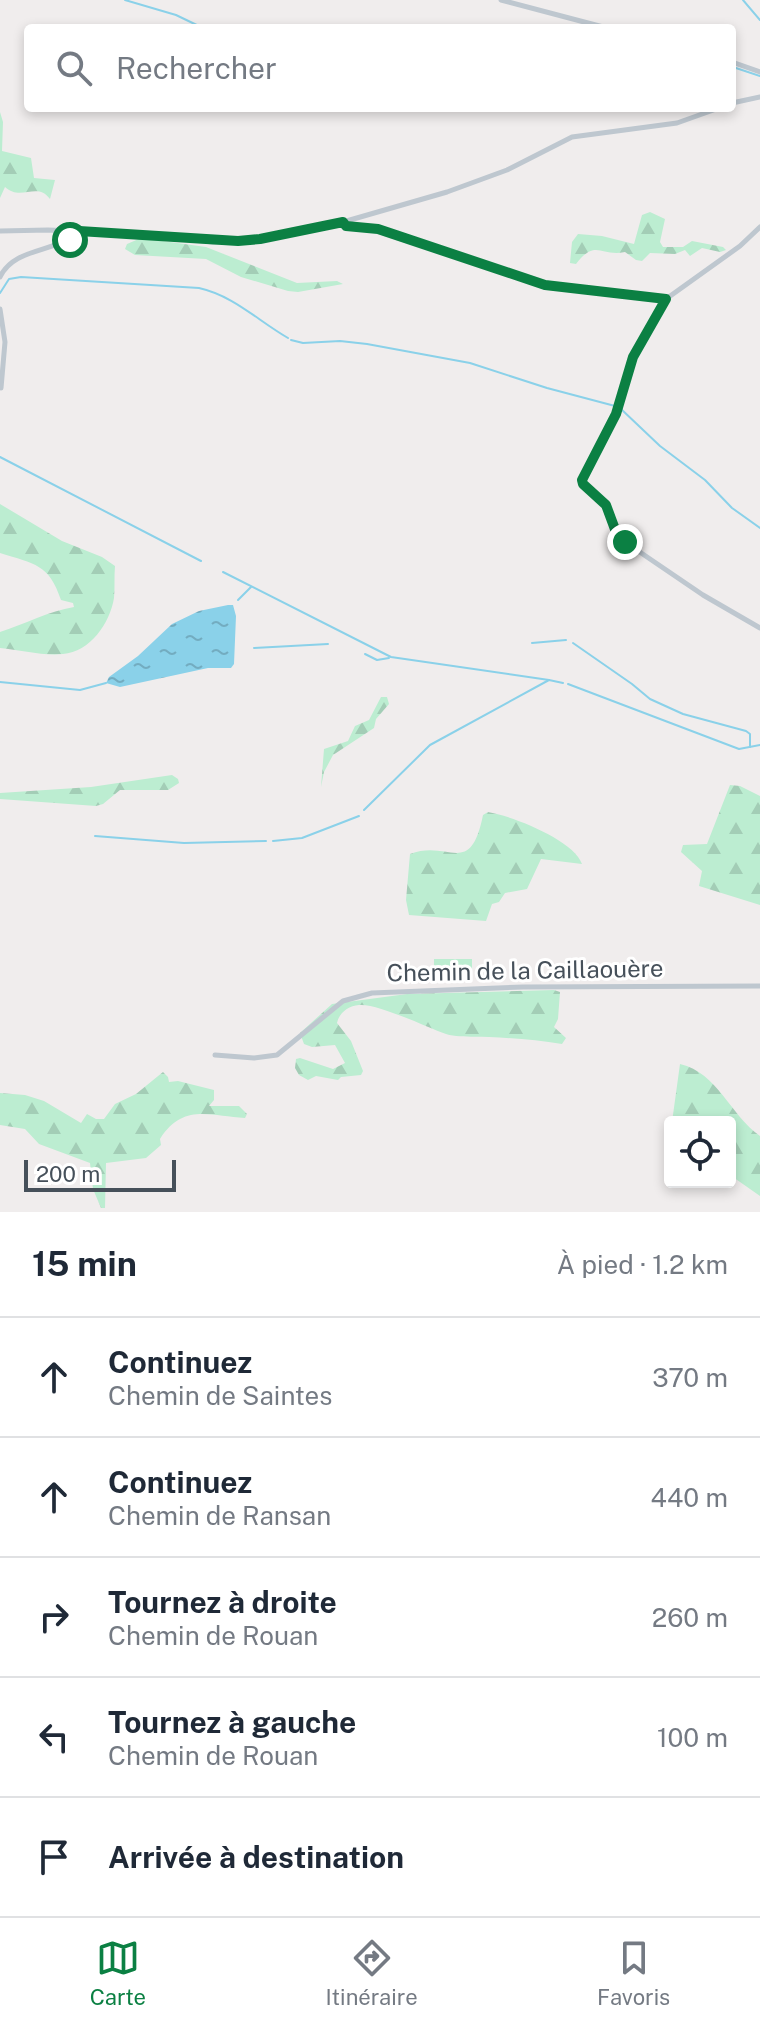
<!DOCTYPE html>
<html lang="fr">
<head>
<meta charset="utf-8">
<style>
	body { margin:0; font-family:"Public Sans",sans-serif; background:#f2f2f3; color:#1f2937 }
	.controls { position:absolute; right:24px; bottom:24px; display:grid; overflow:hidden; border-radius:8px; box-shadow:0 4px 12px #0003 }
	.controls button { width:72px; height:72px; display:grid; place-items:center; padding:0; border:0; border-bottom:2px solid #e0e1e3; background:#fff; color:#1f2937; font:40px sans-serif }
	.scale { position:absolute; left:24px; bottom:20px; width:152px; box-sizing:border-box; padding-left:8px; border:4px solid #46505a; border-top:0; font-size:22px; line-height:28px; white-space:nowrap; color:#46505a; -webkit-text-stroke:6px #fff; paint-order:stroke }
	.stop { position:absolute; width:24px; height:24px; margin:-18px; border:6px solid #0b8043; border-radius:50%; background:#fff }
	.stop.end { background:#0b8043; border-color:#fff; box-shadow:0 2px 8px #0008 }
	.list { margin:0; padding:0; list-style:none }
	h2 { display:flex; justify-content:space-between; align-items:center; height:104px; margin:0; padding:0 32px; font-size:34px }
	h2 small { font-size:26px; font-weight:400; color:#747a83 }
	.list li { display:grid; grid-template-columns:52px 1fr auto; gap:24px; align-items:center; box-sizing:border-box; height:120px; padding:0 32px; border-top:2px solid #e0e1e3 }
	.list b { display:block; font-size:30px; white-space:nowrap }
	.list p { margin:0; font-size:26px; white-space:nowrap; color:#747a83 }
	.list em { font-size:26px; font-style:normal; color:#747a83 }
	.icon { flex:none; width:44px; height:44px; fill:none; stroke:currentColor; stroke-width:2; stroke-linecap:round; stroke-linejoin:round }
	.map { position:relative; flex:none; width:760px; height:1212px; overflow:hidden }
	.search { position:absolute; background:#fff; box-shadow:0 4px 12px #0003; left:24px; right:24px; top:24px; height:88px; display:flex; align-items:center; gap:20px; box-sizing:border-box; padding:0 28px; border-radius:8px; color:#747a83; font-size:30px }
	.sheet { height:704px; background:#fff }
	nav { display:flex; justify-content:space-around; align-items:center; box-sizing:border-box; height:112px; border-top:2px solid #e0e1e3; background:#fff; font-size:22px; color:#747a83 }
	nav a { display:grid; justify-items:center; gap:4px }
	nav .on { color:#0b8043 }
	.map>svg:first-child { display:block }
</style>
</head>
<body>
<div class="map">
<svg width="760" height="1212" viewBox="0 0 760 1212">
	<defs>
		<pattern id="forest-firs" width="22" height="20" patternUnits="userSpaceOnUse" patternTransform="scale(2)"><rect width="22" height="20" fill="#bcedd1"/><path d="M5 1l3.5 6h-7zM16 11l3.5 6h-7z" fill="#a3cdb6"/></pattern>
		<pattern id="water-ripples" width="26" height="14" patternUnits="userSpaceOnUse" patternTransform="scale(2)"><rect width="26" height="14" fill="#8ad1e9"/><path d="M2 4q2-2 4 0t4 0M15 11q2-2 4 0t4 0" fill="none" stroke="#73acc0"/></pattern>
	</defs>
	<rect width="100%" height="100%" fill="#f0eded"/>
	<path fill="#bcedd1" d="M434,959H472V977L434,978Z"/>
	<g fill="url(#forest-firs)">
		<path d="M0,112L3,122L2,151L31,158L34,178L55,180L50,199C37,181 21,202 5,187L0,198Z"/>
		<path d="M650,212L665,219L660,242L663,247H683L692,241L723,247L726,250L720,252L702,248L690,256L685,250L675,254L650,253L642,261L636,260L625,252C600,257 596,238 576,264L570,263L572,242L578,234L602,236L634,244L642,215Z"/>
		<path d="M141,238L206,247L297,283L337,281L343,284L298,292L288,291L241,277L206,259L135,255L125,249L127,244Z"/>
		<path d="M0,504L62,541L102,557L115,566C114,577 115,587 114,598C110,623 90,652 63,654C43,656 20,650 0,648V632C25,624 49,611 74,607L73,603L61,600C49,564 35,564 0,553Z"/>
		<path d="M381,697H387L389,704L376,719L374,728L333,755L324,772L321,787L324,749L348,741L355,726L369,720Z"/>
		<path d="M172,775L178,779L179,783L168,790H120L103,804L96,806L0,799V793L91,787Z"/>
		<path d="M730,785L740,786L760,796V905L699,886L702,871L681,852L683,845L707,844Z"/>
		<path d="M488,812C512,816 574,840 582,864L541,859L527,889L505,893L499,902L492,904L486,921L409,915L406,900L410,854C449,839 470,879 483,815Z"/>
		<path d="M554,990L560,992L558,1019L554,1027L566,1038L562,1044C538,1040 513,1038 489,1037C475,1036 459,1038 446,1034C426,1027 377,1003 359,1005C348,1006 339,1013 337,1023L351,1041L363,1071L361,1075L341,1077L338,1080L316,1076L308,1080L299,1075L295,1068L296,1059L300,1058L333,1069L345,1063L335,1045L312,1047L304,1044L300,1033L332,1004L407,994Z"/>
		<path d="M680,1064C718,1073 730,1115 760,1136V1196L730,1175V1122H672Z"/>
		<path d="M163,1072L168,1077L169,1082L178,1081L214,1090V1100L209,1106H239L247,1114L245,1118C209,1116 183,1103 160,1139L161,1145L146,1158L106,1163L105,1208H101L93,1189L90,1163L39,1144L25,1129L0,1125V1093L25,1095L44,1101L81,1123L87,1114L96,1119H104L115,1104L136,1094Z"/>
	</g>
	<path fill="url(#water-ripples)" d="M228,605H233L236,616L234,664L231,668H208L120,687L106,683L109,677L138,656L172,624L199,611Z"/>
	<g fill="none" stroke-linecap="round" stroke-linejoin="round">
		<g stroke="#8ad1e9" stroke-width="2">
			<path d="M125,0L176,15L203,28"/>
			<path d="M743,0L760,20"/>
			<path d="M732,72L736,68L760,76"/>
			<path d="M0,293L9,279L21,277L199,288C234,296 257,320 288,338"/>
			<path d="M291,340L303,343L340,341L367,344L470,363L547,388L615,406"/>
			<path d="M621,409L660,446L705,480L732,508L760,528"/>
			<path d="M0,457L201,561"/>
			<path d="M223,572L391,657L549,680"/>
			<path d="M238,600L251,587"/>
			<path d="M532,643L566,640"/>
			<path d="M573,643L632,684L650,699L683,714L746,731L750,734V747"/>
			<path d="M254,648L328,644"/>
			<path d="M365,654L377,660L389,658"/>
			<path d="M0,682L80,690L106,683"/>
			<path d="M568,684L739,749L760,745"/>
			<path d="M364,810L430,745L549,680L563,683"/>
			<path d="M95,836L184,843L266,841"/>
			<path d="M273,841L302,838L359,816"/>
		</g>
		<g stroke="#bec7cf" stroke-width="5">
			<path d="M501,0L607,28"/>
			<path d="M732,62L760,72"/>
			<path d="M732,103L760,97"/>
			<path d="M343,222L346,226L378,229L545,285L666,299L740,246L760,227"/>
			<path d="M0,231L48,230L129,233L213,242L260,239L343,222L447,192L507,170L572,137L677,123L719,108"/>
			<path d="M0,277C14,247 56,253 78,232"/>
			<path d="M666,299L633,357L616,414L584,476L583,484L606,505L616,532L625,542L703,595L760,628"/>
			<path d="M0,309L5,342L1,388"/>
			<path d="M215,1055L254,1058L277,1055L343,1001L372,993L523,987L760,986"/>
		</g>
	</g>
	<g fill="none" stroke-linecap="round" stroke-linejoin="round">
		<path stroke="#0b8043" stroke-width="10" d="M70,240L79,231L238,241L260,239L343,222L346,226L378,229L545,285L666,299L633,357L616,414L582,480L583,484L606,505L616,532L625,542"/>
	</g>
	<g text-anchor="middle" stroke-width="6" stroke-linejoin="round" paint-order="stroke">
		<g font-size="24" fill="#46505a" stroke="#fff">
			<text transform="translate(525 971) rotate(-1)" y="8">Chemin de la Caillaouère</text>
		</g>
	</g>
</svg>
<div class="controls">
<button><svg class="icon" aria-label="locate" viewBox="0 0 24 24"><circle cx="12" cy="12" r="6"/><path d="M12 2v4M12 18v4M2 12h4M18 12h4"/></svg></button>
</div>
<div class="scale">200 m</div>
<div class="stop" style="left:70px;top:240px"></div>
<div class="stop end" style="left:625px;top:542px"></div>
<div class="search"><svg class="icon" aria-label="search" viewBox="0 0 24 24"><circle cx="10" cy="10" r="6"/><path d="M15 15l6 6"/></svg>Rechercher</div>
</div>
<section class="sheet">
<h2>15 min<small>À pied · 1.2 km</small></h2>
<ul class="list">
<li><svg class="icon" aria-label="ahead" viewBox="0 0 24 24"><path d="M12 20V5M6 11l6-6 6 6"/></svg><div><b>Continuez</b><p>Chemin de Saintes</p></div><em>370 m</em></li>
<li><svg class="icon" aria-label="ahead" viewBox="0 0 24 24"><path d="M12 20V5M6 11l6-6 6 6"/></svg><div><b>Continuez</b><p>Chemin de Ransan</p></div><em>440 m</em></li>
<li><svg class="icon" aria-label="right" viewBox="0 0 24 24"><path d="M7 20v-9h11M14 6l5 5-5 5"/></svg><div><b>Tournez à droite</b><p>Chemin de Rouan</p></div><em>260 m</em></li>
<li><svg class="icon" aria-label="left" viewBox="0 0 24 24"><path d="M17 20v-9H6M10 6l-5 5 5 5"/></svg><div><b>Tournez à gauche</b><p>Chemin de Rouan</p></div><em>100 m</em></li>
<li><svg class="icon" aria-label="arrive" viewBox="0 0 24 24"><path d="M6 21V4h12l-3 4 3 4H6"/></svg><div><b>Arrivée à destination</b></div></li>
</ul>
</section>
<nav>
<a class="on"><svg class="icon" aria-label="map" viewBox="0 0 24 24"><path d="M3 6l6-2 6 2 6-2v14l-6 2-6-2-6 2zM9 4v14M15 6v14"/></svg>Carte</a>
<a><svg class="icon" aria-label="directions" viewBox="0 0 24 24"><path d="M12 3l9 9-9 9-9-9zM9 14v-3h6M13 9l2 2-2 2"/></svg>Itinéraire</a>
<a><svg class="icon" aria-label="saved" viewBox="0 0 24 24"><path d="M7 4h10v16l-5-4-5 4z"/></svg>Favoris</a>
</nav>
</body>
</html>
